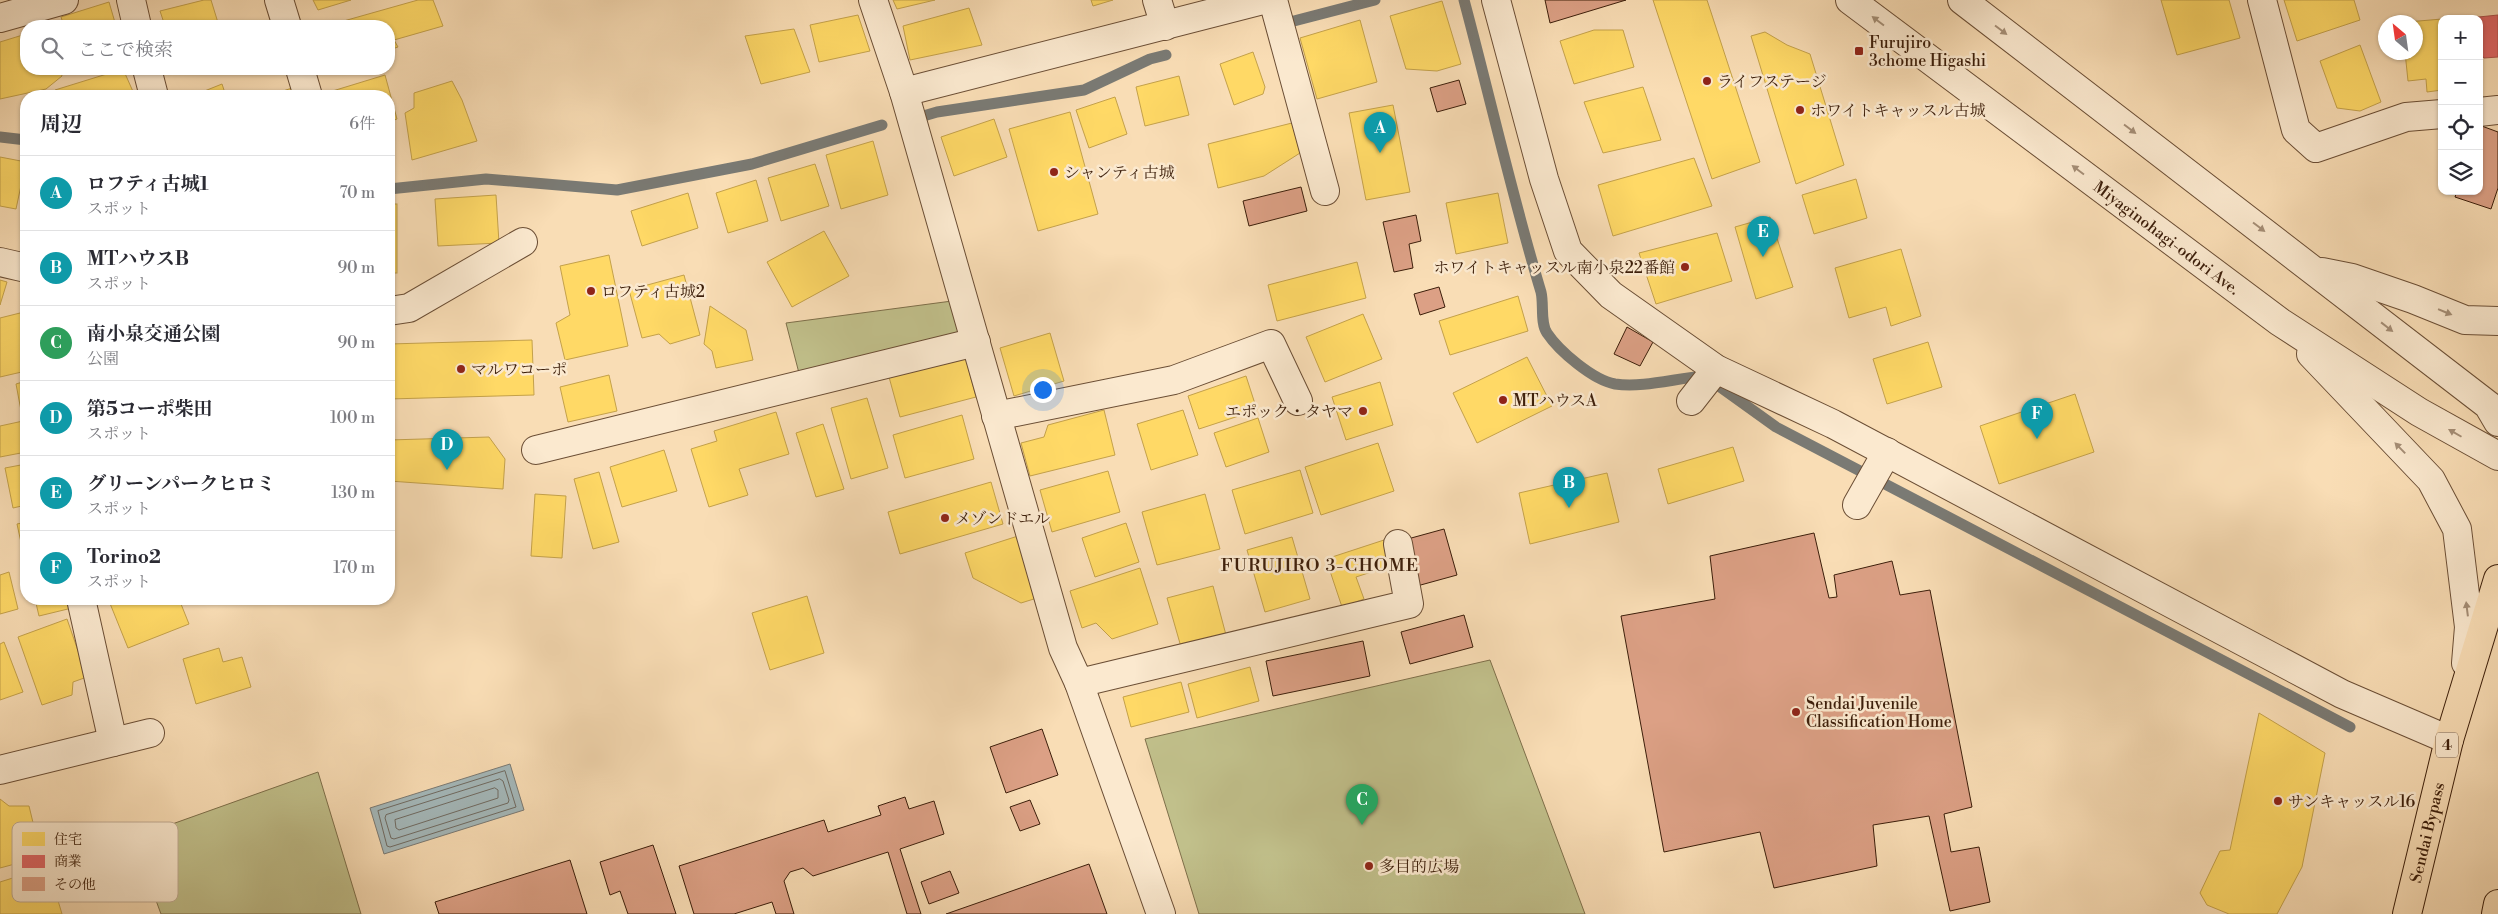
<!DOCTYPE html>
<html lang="ja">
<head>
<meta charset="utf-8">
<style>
	body { margin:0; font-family:"Libre Bodoni","Noto Serif JP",serif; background:#f2f2f3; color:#2b2b33 }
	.controls { position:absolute; right:15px; top:15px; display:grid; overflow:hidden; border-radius:10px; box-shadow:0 1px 4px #0004 }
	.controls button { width:45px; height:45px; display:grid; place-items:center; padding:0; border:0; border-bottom:1px solid #e1e1e2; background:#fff; color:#2b2b33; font:25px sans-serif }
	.compass { position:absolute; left:2378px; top:15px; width:45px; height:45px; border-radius:50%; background:#fff; box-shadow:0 1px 4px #0004; rotate:331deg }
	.you { position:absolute; left:1042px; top:389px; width:18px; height:18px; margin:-12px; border:4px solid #fff; border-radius:50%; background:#1a73e8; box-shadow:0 0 0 8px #1a73e833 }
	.badge { display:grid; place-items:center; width:32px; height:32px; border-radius:50%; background:#8f2418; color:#fff; font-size:16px; font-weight:700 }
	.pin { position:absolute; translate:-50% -41px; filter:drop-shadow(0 1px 2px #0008) }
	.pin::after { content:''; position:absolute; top:26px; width:18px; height:15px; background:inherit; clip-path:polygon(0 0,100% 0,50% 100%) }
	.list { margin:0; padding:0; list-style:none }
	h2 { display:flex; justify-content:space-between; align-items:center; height:65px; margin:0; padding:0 20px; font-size:21px }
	h2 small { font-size:16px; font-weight:400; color:#7c7c81 }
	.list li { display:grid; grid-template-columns:32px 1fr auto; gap:15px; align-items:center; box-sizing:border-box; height:75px; padding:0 20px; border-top:1px solid #e1e1e2 }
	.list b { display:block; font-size:19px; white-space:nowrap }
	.list p { margin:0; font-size:16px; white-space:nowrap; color:#7c7c81 }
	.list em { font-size:16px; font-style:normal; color:#7c7c81 }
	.icon { flex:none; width:28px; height:28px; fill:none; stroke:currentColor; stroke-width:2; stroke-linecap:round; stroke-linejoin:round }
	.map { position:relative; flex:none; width:2498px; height:914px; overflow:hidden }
	.search { position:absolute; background:#fff; box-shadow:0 1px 4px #0004; left:20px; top:20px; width:375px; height:55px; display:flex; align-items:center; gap:12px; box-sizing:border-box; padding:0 18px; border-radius:20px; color:#7c7c81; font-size:19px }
	.panel { position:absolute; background:#fff; box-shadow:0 1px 4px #0004; left:20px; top:90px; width:375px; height:515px; border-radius:20px }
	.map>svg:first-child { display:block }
</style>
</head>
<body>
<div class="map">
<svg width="2498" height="914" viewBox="0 0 2498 914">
	<rect width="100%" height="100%" fill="#f9ddb5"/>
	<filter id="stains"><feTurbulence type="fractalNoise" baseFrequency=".004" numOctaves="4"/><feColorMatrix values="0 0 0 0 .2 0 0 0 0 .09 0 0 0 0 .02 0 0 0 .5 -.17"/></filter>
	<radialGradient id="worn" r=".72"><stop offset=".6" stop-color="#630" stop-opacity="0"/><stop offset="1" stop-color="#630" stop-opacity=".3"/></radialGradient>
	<g fill="#c1c08b" stroke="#7e6f4a">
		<path d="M952,301L964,331L800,377L786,323Z"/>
		<path d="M1490,660L1585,914H1199L1145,739Z"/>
		<path d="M318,772L361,914H161L133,838Z"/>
	</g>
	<path fill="#a4b8ba" stroke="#7a7a74" d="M510,764L524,810L384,854L370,808Z"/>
	<g fill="#ffd966" stroke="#c4a14a">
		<path d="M204,0H211L219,26H165L160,11Z"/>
		<path d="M313,0H351L318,10Z"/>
		<path d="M418,0H433L443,26L394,40L398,47L389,50V26H334L333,24Z"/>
		<path d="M893,0H935L897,9Z"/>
		<path d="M1091,0H1113L1093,6Z"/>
		<path d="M1653,0H1707L1760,162L1712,179Z"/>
		<path d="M2161,0H2229L2240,38L2177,55Z"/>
		<path d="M2284,0H2354L2360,20L2297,41Z"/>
		<path d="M1442,1L1461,64L1437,71L1406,69L1390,16Z"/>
		<path d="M109,2L116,26H64L61,17Z"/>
		<path d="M969,8L982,45L910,60L903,26Z"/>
		<path d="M858,15L870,51L819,62L810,25Z"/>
		<path d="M2442,19V90L2427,92L2426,79L2408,81L2405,52H2416V22H2407Z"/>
		<path d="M1360,20L1377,82L1317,99L1300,38Z"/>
		<path d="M794,29L810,72L761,84L745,36Z"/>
		<path d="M1594,30H1623L1634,67L1574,84L1560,41Z"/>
		<path d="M1765,32L1787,45L1810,54L1844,165L1796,184L1751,36Z"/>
		<path d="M26,34V69H60L62,76L46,89L0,99V42Z"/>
		<path d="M2360,45L2381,102L2360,111L2337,108L2320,61Z"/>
		<path d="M1253,52L1265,87L1263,94L1234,105L1220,64Z"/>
		<path d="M123,69L135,96H57L55,90Z"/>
		<path d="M385,75L397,119L389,122V96H326V93Z"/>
		<path d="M1179,76L1189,115L1145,126L1136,87Z"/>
		<path d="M452,81L462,100L477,141L412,160L405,113L414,108V93Z"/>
		<path d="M222,84L226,96H192Z"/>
		<path d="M1643,87L1661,140L1603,153L1584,102Z"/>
		<path d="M292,88L294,96H268Z"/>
		<path d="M1115,97L1127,134L1089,148L1076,110Z"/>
		<path d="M1393,105L1410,192L1366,200L1349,113Z"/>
		<path d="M1070,112L1098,214L1038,231L1009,129Z"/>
		<path d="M994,119L1007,157L954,176L941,137Z"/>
		<path d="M1292,123L1300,153L1264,176L1218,188L1208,144Z"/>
		<path d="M873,141L888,195L841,209L826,155Z"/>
		<path d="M0,157L26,162L16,209L0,206Z"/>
		<path d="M1694,158L1712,206L1613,236L1598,185Z"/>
		<path d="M815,164L829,206L781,221L768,178Z"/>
		<path d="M1856,179L1867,218L1814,234L1802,195Z"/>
		<path d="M756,180L768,221L728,233L716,193Z"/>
		<path d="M688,193L698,228L642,246L631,211Z"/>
		<path d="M1498,193L1508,243L1456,254L1446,203Z"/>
		<path d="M496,195L499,243L438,246L435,199Z"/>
		<rect x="389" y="204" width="8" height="69"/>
		<path d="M1770,217L1793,287L1756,299L1735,227Z"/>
		<path d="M824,231L849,276L792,307L767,262Z"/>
		<path d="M1717,233L1732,281L1656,304L1639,253Z"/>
		<path d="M1901,249L1921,316L1891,326L1886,307L1849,318L1835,268Z"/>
		<path d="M609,255L628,346L565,360L556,323L570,315L560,266Z"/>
		<path d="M1357,262L1366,298L1277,321L1268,285Z"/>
		<path d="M684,275L700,335L670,344L659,334L642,338L629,290Z"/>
		<path d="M0,280L7,282L0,305Z"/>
		<path d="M1518,296L1528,331L1450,355L1439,321Z"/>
		<path d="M710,306L746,330L753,360L716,368L712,351L704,344Z"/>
		<path d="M24,312L26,325V371L0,377V318Z"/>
		<path d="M1363,314L1382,359L1325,382L1306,337Z"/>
		<path d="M1050,333L1064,381L1014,396L1000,348Z"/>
		<path d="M532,340L534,395L389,399V344Z"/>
		<path d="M1928,342L1942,387L1887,404L1873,359Z"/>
		<path d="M965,356L976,397L900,417L889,377Z"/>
		<path d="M1527,357L1552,406L1477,443L1453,393Z"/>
		<path d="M609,375L617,411L568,422L560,387Z"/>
		<path d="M1246,376L1257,410L1199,429L1188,396Z"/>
		<path d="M26,381V452L0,457V426L23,421L16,384Z"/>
		<path d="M1380,382L1393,425L1346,440L1332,397Z"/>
		<path d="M2075,394L2094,452L1999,484L1980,426Z"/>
		<path d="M867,398L888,468L851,479L831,408Z"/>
		<path d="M1104,410L1115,455L1030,476L1021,443L1044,437L1048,425Z"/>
		<path d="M1183,410L1198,455L1151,470L1137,424Z"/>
		<path d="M776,412L789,454L739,469L748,495L709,507L691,449L717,441L714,431Z"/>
		<path d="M962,415L974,459L905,478L893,435Z"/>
		<path d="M1258,418L1269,452L1226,467L1214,433Z"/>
		<path d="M823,424L844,489L816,497L796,433Z"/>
		<path d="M489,437L505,459L503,489L389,481V440Z"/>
		<path d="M1378,443L1394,491L1321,515L1305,467Z"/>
		<path d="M1733,447L1744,481L1668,504L1658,469Z"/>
		<path d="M664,450L677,491L622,507L610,467Z"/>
		<path d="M26,464V505L13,508L5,468Z"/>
		<path d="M1300,470L1313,513L1245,534L1232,490Z"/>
		<path d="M1108,471L1120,512L1052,532L1040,490Z"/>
		<path d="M599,472L619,542L593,549L574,479Z"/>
		<path d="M1607,473L1619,522L1530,544L1519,493Z"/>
		<path d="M991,482L1003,524L900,554L888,512Z"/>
		<path d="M535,494L566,496L562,558L531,556Z"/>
		<path d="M1205,494L1220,549L1157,565L1142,512Z"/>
		<path d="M26,522V560L25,561L17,524Z"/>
		<path d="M1126,523L1139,562L1095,577L1082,538Z"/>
		<path d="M1018,536L1037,598L1021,603L973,578L965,553Z"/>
		<path d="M1292,537L1310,599L1265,612L1247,550Z"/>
		<path d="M1384,540L1393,565L1356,577L1364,599L1342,607L1326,559Z"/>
		<path d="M1140,568L1158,624L1112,639L1096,623L1082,628L1070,591Z"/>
		<path d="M9,572L18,609L0,614V575Z"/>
		<path d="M1213,586L1226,635L1181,647L1167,598Z"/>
		<path d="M807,596L824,653L770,670L752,613Z"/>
		<path d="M35,599H69L72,608L39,616Z"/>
		<path d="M114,599H179L189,624L128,648L109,601Z"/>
		<path d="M67,619L87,677L73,682L72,695L42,705L18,637Z"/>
		<path d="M4,642L23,692L0,700V644Z"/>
		<path d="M219,648L223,662L242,657L251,687L196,704L183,659Z"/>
		<path d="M1250,667L1259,701L1197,718L1188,684Z"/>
		<path d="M1181,682L1189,712L1131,727L1123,697Z"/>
		<path d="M2259,713L2325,753L2302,867L2277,914H2229L2207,905L2200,893L2220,851L2230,850Z"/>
		<path d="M0,799L9,806H29L37,839L21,843L26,861L0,868Z"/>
		<path d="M48,867L62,914H0V882Z"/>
	</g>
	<path fill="#e06666" stroke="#af504a" d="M2498,15V57L2484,58L2479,52V19L2469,18Z"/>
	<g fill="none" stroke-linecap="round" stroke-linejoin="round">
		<g stroke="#706b62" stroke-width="1">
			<path d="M505,771L516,807L390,847L387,846L378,811Z"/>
			<path d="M500,779L503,781L509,800L508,803L394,839L391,838L385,818L386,815Z"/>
			<path d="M495,788L498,790V798L399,830L396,828L395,820Z"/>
		</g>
		<g stroke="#7a7a74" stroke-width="11">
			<path d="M1464,0C1490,97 1512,196 1541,292C1544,304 1540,323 1547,333C1559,351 1593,380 1615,384C1644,388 1676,378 1705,376L1776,427L2350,727"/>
			<path d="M1290,22L1375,0"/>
			<path d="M920,117L937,112L1084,90L1150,59L1166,55"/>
			<path d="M0,137L26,140"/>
			<path d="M389,189L486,179L617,190L752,164L882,125"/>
		</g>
	</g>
	<g fill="#dca085" stroke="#3c1e0a">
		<path d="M1545,0H1626L1550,23Z"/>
		<path d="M1459,80L1466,104L1437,112L1430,88Z"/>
		<path d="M2479,125L2498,132V188L2491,209L2455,197L2457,191H2479Z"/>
		<path d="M1301,187L1307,211L1249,226L1243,201Z"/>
		<path d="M1416,215L1421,241L1409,244L1413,268L1394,272L1383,222Z"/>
		<path d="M1439,287L1445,307L1420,315L1414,294Z"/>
		<path d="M1627,327L1653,342L1640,366L1614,354Z"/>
		<path d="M1444,529L1457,575L1417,586L1404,540Z"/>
		<path d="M1814,533L1829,598L1837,597L1834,575L1892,561L1900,595L1930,590L1972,807L1944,814L1951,852L1979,847L1990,902L1950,911L1929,816L1873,825L1877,866L1774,888L1760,832L1664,852L1621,616L1715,599L1710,556Z"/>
		<path d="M1464,615L1473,647L1410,664L1401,632Z"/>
		<path d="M1363,641L1370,676L1273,696L1266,661Z"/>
		<path d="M1042,729L1058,775L1006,793L990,747Z"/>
		<path d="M905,797L909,809L934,801L944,834L900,849L921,914H907L888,852L813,876L803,868L790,872L784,881L794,914H776L772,902L734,914H694L679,866L824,820L828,832L881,815L878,806Z"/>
		<path d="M1030,800L1040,824L1020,831L1010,807Z"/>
		<path d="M653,845L676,914H628L620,891L610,895L600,862Z"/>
		<path d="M570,860L587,914H439L435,902Z"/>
		<path d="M1089,864L1107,914H946Z"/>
		<path d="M950,871L959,893L929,904L921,882Z"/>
	</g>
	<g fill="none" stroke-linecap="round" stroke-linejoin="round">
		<defs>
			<g id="minor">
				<path d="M131,0L137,26"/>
				<path d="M279,0L287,26"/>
				<path d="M873,0L904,92L1063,648L1079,683L1409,604L1398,544"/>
				<path d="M1157,0L1165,26"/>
				<path d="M1273,0L1325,191"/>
				<path d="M1496,0L1544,179L1568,251L1611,295L1716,369L1833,424L2342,694L2449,740"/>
				<path id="s1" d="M1850,0L2280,322L2419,412L2498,456"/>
				<path d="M1962,0L2488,405L2498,422"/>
				<path d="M2262,0L2296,130L2316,148L2406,117L2442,114"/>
				<path d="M0,18L64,0"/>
				<path d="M147,69L154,96"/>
				<path d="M300,69L308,96"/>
				<path d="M904,92L1263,0"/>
				<path d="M2479,112L2498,110"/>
				<path d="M0,262L26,268"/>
				<path d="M2322,272L2352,278L2413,299L2465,320L2498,321"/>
				<path d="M389,311L409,308L523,242"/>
				<path d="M2311,354L2431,480L2457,529L2469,627L2466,663"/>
				<path d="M1691,401L1716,369"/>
				<path d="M996,416L1174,380L1271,344L1298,401"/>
				<path d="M536,450L976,342"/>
				<path d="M1857,505L1887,452"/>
				<path d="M81,599L113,742"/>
				<path d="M1079,683L1161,914"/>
				<path d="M0,770L150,733"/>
			</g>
			<g id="highway">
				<path id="s2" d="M2407,914L2449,740L2498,579"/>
				<path d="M2496,914L2498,904"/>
			</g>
		</defs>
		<use href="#minor" stroke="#6b4e35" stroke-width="30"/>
		<use href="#highway" stroke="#3c1e0a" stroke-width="30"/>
		<use href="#minor" stroke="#fbe9cf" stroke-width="28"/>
		<use href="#highway" stroke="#f9ddb5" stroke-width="28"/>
	</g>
	<defs><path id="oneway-solid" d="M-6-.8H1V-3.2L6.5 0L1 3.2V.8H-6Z" transform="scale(1.25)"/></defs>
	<g fill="#a58e76">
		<use href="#oneway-solid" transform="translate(1878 21) rotate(-143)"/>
		<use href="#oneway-solid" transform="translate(2001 30) rotate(37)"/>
		<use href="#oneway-solid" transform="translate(2130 129) rotate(37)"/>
		<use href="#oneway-solid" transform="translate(2078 170) rotate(-143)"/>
		<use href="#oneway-solid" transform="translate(2259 227) rotate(37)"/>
		<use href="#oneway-solid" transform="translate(2445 312) rotate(22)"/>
		<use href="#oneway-solid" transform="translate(2387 327) rotate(38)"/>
		<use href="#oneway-solid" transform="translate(2455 433) rotate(-150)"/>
		<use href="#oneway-solid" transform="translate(2400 448) rotate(-134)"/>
		<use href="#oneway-solid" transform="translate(2467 609) rotate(-97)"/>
	</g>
	<g fill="#8f2418" stroke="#fbe9cf" stroke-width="2">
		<rect x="1854" y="46" width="10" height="10" rx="2.5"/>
		<circle cx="1707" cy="81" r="5"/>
		<circle cx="1800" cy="110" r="5"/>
		<circle cx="1054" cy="172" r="5"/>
		<circle cx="1685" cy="267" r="5"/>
		<circle cx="591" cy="291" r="5"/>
		<circle cx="461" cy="369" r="5"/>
		<circle cx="1503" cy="400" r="5"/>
		<circle cx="1363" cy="411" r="5"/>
		<circle cx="945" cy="518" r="5"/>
		<circle cx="1796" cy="712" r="5"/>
		<circle cx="2278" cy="801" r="5"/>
		<circle cx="1369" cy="866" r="5"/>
	</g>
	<g text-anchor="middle" stroke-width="5" stroke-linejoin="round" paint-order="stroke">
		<rect fill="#fbe9cf" stroke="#755b45" stroke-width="1" x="2436" y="732.5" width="22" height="25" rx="4"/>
		<g font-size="15" font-weight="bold" fill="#3c1e0a">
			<text x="2447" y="750">4</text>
		</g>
		<g font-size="16" fill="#3c1e0a" stroke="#fbe9cf" text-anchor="start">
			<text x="1869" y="48">Furujiro<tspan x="1869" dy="18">3chome Higashi</tspan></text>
			<text x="1717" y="87">ライフステージ</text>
			<text x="1810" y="116">ホワイトキャッスル古城</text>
			<text x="1064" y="178">シャンティ古城</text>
			<text x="1675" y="273" text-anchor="end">ホワイトキャッスル南小泉22番館</text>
			<text x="601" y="297">ロフティ古城2</text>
			<text x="471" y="375">マルワコーポ</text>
			<text x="1513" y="406">MTハウスA</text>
			<text x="1353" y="417" text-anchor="end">エポック・タヤマ</text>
			<text x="955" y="524">メゾンドエル</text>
			<text x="1806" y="709">Sendai Juvenile<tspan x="1806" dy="18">Classification Home</tspan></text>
			<text x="2288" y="807">サンキャッスル16</text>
			<text x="1379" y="872">多目的広場</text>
		</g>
		<g font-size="16" fill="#3c1e0a" stroke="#fbe9cf">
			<text dy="6" stroke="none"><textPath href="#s1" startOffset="396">Miyaginohagi-odori Ave.</textPath></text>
			<text dy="6" stroke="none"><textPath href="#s2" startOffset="84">Sendai Bypass</textPath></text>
		</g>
		<g font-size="18" letter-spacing="1" fill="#3c1e0a" stroke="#fbe9cf">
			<text x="1320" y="571">FURUJIRO 3-CHOME</text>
		</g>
	</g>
	<rect x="12" y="822" width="166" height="80" rx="8" fill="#fbe9cf" stroke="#c2ac94" stroke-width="1"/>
	<rect x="22" y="832" width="23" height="14" fill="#ffd966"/>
	<rect x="22" y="855" width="23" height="13" fill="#e06666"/>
	<rect x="22" y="877" width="23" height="14" fill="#dca085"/>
	<g font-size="14" fill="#3c1e0a">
		<text x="54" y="844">住宅</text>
		<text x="54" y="866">商業</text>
		<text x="54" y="889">その他</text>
	</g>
	<rect width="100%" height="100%" filter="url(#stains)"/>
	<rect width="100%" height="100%" fill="url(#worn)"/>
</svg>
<div class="controls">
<button>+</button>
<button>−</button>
<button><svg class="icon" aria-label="locate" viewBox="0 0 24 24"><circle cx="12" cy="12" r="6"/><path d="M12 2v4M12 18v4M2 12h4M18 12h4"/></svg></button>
<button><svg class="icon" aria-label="layers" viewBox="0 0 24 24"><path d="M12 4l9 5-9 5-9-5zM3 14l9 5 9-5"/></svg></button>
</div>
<svg class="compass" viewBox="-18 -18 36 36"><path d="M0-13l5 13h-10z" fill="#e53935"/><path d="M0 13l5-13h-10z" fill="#7c7c81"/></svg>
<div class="you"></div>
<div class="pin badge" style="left:1380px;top:153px;background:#0f9aa8">A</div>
<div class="pin badge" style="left:1569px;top:508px;background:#0f9aa8">B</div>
<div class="pin badge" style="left:1362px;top:825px;background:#2e9e5b">C</div>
<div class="pin badge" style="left:447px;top:470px;background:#0f9aa8">D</div>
<div class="pin badge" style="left:1763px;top:257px;background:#0f9aa8">E</div>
<div class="pin badge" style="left:2037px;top:439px;background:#0f9aa8">F</div>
<div class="search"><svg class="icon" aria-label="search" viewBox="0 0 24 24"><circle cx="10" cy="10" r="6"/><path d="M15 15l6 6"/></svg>ここで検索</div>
<section class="panel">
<h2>周辺<small>6件</small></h2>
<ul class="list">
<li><span class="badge" style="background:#0f9aa8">A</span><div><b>ロフティ古城1</b><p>スポット</p></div><em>70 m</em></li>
<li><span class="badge" style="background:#0f9aa8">B</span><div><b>MTハウスB</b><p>スポット</p></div><em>90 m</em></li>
<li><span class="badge" style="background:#2e9e5b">C</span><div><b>南小泉交通公園</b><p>公園</p></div><em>90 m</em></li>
<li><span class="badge" style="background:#0f9aa8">D</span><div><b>第5コーポ柴田</b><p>スポット</p></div><em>100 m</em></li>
<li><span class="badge" style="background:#0f9aa8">E</span><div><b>グリーンパークヒロミ</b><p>スポット</p></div><em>130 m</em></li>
<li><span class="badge" style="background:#0f9aa8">F</span><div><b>Torino2</b><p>スポット</p></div><em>170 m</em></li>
</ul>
</section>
</div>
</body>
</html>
